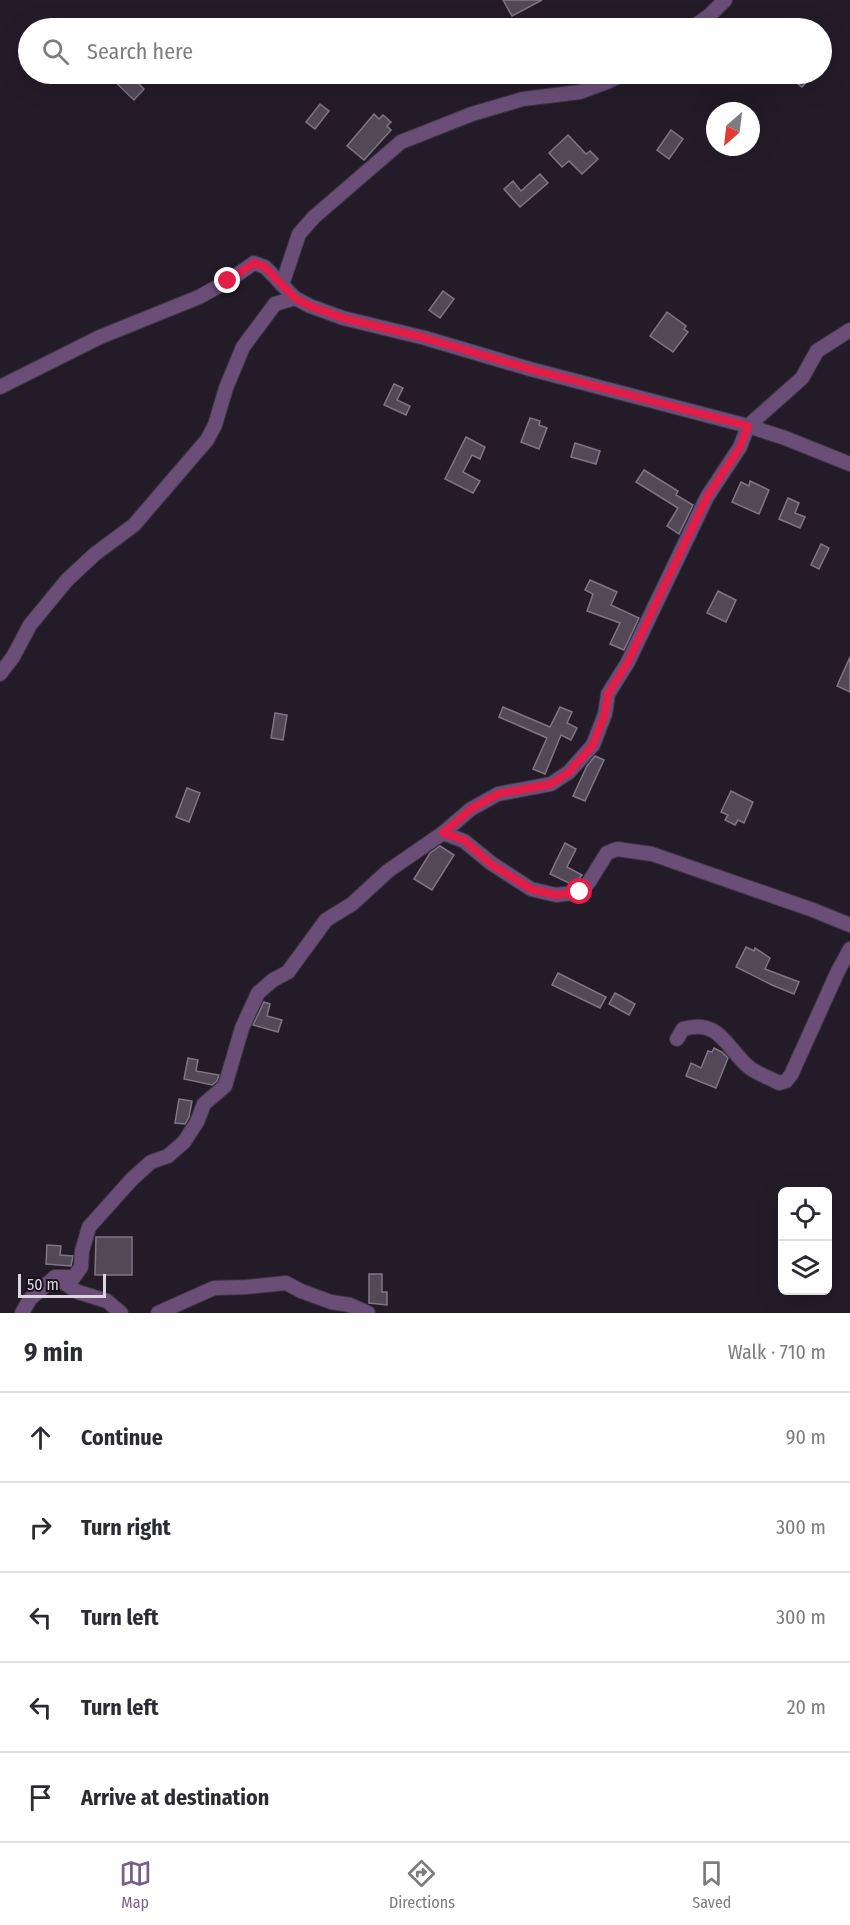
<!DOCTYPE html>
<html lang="en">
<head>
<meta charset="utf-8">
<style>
	body { margin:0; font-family:"Fira Sans Condensed",sans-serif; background:#f7f7f7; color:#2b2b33 }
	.controls { position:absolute; right:18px; bottom:18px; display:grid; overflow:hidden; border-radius:9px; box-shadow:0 6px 24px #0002 }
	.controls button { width:54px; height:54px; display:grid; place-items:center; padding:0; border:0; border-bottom:2px solid #e1e1e2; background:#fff; color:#2b2b33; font:30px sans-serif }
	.compass { position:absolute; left:706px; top:102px; width:54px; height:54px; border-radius:50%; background:#fff; box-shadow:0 6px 24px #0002; rotate:208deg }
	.scale { position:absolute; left:18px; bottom:15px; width:88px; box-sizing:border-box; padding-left:6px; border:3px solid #dbd5de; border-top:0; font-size:16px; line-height:21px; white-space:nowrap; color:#dbd5de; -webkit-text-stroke:4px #1a121f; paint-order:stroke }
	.stop { position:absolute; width:18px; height:18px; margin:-14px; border:4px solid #e11d48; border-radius:50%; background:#fff }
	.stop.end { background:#e11d48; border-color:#fff; box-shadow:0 2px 6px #0008 }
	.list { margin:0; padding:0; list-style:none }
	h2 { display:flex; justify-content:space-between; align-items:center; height:78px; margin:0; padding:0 24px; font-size:26px }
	h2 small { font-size:20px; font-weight:400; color:#7c7c81 }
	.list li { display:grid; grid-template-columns:39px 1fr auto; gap:18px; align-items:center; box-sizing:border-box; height:90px; padding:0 24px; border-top:2px solid #e1e1e2 }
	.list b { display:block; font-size:22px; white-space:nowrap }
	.list em { font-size:20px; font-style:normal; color:#7c7c81 }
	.icon { flex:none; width:33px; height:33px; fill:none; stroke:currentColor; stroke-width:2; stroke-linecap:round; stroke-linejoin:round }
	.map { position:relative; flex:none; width:850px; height:1313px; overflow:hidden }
	.search { position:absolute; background:#fff; box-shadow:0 6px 24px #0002; left:18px; right:18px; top:18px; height:66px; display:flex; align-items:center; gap:15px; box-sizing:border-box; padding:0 21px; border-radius:33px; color:#7c7c81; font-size:22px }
	.sheet { height:528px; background:#fff }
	nav { display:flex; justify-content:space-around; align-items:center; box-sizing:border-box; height:84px; border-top:2px solid #e1e1e2; background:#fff; font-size:16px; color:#7c7c81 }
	nav a { display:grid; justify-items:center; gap:3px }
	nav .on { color:#795d8c }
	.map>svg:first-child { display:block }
</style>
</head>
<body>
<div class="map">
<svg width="850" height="1313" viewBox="0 0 850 1313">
	<rect width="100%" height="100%" fill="#241b29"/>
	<g fill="#534858" stroke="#807586" stroke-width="1.5">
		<path d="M503,0H542L512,16Z"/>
		<path d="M107,74H129L144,89L134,100Z"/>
		<path d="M785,74H813L802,87Z"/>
		<path d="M320,104L329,111L315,129L306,122Z"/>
		<path d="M374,114L379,119L383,115L391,122L387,126L391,130L364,160L347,146Z"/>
		<path d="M671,130L683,139L669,159L657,150Z"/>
		<path d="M568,135L586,154L590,151L598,159L582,174L569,161L562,167L549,153Z"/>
		<path d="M540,174L548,183L520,207L504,189L513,181L521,191Z"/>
		<path d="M443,291L454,299L440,318L429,310Z"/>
		<path d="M667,312L686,326L684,329L688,332L673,352L650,336Z"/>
		<path d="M394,384L403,388L397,400L410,406L406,415L384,405Z"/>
		<path d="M530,418L540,421L539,425L547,428L539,449L521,442Z"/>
		<path d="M466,437L485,447L480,459L472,455L463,472L480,481L473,493L445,479Z"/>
		<path d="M575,443L600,451L596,464L571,457Z"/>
		<path d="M644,470L678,491L676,495L693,505L679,534L667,526L678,508L636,482Z"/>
		<path d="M750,481L769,490L759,514L732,502L741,482L749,486Z"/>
		<path d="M788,498L799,503L795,513L805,517L800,528L779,519Z"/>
		<path d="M821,544L829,548L819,569L811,565Z"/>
		<path d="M590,580L617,592L611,605L639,618L624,650L610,644L620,623L587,611L593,594L585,590Z"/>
		<path d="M718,591L736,600L726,622L707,613Z"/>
		<path d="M850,657V692L837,686Z"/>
		<path d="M503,707L550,727L560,707L572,712L567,723L577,728L571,740L561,735L545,774L533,769L547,738L499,717Z"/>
		<path d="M275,713L287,715L283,740L271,738Z"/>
		<path d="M595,756L604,760L585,801L573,796L587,766Z"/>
		<path d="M187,788L200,793L189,822L176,817Z"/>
		<path d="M731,791L753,802L744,823L738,820L735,825L725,820L728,815L721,812Z"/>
		<path d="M565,843L576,849L567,867L582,875L576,883L571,884L550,874Z"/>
		<path d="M440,846L454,855L432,890L414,879L430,853Z"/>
		<path d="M746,947L754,951L755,948L770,958L765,969L799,982L794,994L772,985L736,967Z"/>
		<path d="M558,973L606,997L600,1008L552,985Z"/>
		<path d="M615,993L635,1004L629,1015L609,1004Z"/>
		<path d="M264,1002L270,1004L267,1016L282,1020L278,1032L253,1025Z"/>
		<path d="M714,1048L722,1052L728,1058L716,1088L686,1076L691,1063L701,1068L708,1051L712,1052Z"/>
		<path d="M188,1058L198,1060L196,1071L219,1075L217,1081L212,1085L184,1079Z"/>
		<path d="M179,1099L192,1101L189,1117L185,1124L175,1123Z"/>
		<path d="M96,1237H132V1275H95Z"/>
		<path d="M47,1245L61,1246L60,1255L73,1256L71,1266L46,1264Z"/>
		<path d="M369,1274H382V1292H387V1305L369,1303Z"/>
	</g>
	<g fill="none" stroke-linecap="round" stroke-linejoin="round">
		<defs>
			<g id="street">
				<path d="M692,28L710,15L725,0"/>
				<path d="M282,285L299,234L314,217L401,142L472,114L523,99L580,92L607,82L624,74"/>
				<path d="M0,387L100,337L199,297L228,281L254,263L265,267L295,298L310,306L343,318L425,338L530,369L748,426L785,438L850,464"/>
				<path d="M0,674L13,657L30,625L67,580L95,554L134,525L207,440L215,425L226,388L243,347L275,304L295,298"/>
				<path d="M443,833L464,841L491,863L531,889L556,895L580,892L589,882L607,853L617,849L652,854L813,910L850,925"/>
				<path d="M677,1039L683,1029C721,1018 726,1049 750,1068C758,1074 770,1078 779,1083L786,1081L791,1075L838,971L850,949"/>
				<path d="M55,1277L78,1292L107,1301L121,1313"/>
				<path d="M22,1313L30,1299L55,1277H74L81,1267L82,1251L89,1227L132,1179L151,1162L168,1156L184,1142L197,1122L204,1104L225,1086L242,1028L258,993L273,980L288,972L326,920L352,904L388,871L443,833L471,809L498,794L551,784L569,772L593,745L605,714L608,694L628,662L707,497L740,447L748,426L802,378L817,351L850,330"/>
				<path d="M158,1313L214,1288L247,1287L286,1283L301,1291L331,1302L350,1305L368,1313"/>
			</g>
		</defs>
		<use href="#street" stroke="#3e3542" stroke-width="16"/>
		<use href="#street" stroke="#6a4e78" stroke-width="14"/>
	</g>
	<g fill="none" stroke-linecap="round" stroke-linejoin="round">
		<path stroke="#e11d48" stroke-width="8" d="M228,281L254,263L265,267L295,298L310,306L343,318L425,338L530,369L748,426L740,447L707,497L628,662L608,694L605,714L593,745L569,772L551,784L498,794L471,809L443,833L464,840L491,864L531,889L556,895L580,892"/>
	</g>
</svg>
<div class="controls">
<button><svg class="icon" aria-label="locate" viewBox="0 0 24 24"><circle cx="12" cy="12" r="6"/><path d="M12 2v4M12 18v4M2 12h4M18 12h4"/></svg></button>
<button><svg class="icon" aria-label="layers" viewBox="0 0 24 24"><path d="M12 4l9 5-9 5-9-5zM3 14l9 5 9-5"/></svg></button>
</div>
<svg class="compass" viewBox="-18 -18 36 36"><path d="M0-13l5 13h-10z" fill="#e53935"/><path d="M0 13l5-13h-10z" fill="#7c7c81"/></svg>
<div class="scale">50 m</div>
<div class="stop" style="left:580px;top:892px"></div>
<div class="stop end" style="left:228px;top:281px"></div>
<div class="search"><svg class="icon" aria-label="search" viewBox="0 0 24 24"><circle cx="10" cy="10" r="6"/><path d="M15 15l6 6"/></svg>Search here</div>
</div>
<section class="sheet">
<h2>9 min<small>Walk · 710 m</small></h2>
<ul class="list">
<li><svg class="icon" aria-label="ahead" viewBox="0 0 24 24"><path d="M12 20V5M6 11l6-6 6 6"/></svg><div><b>Continue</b></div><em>90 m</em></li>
<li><svg class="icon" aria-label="right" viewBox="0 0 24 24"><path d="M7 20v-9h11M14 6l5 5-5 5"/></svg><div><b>Turn right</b></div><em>300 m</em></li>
<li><svg class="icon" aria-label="left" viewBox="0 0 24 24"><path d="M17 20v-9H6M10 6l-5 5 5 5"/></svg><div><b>Turn left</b></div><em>300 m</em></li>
<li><svg class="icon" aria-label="left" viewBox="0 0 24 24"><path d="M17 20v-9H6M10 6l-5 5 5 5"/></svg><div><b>Turn left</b></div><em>20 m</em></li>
<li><svg class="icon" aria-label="arrive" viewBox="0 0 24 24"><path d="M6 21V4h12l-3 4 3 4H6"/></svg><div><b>Arrive at destination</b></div></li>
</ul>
</section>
<nav>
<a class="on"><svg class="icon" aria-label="map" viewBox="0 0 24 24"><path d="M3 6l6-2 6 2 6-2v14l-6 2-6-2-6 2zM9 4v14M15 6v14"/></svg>Map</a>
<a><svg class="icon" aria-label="directions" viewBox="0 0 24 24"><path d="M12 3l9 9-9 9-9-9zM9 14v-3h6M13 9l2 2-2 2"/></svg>Directions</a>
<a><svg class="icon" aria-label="saved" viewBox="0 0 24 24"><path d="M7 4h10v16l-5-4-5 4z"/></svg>Saved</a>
</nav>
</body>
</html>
